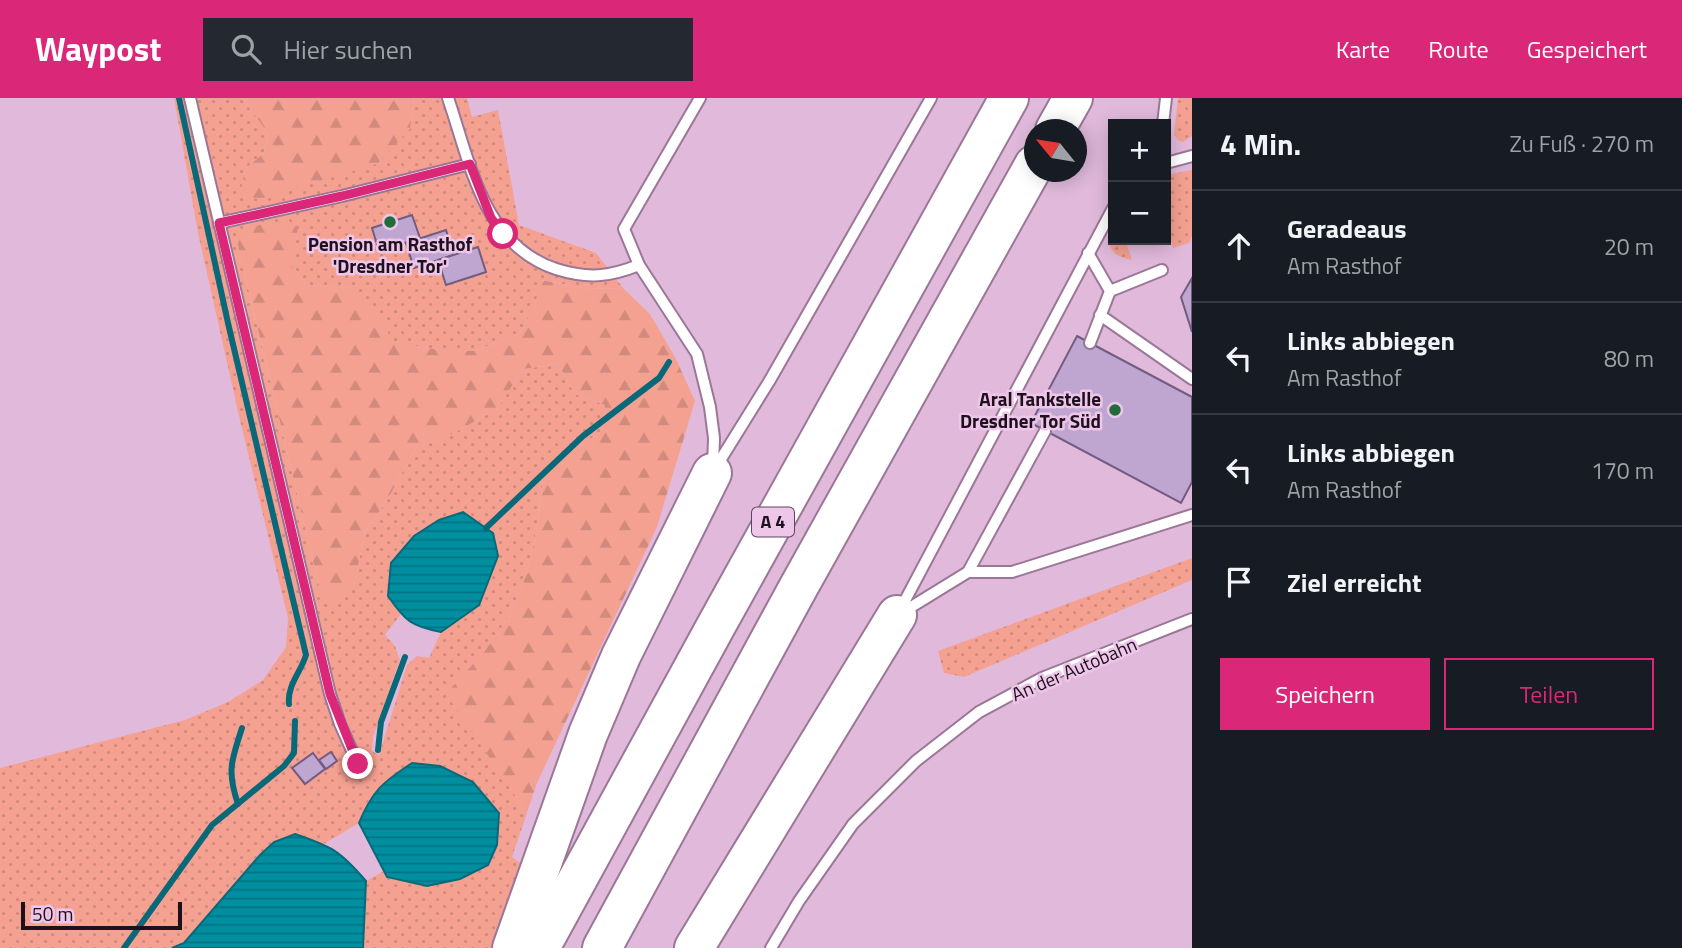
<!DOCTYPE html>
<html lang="de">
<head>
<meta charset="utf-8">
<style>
	body { margin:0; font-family:"Titillium Web",sans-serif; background:#242831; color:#f1f3f6 }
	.controls { position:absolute; right:21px; top:21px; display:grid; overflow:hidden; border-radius:0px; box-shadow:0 4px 18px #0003 }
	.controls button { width:63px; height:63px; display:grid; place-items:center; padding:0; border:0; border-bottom:2px solid #363941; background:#171b24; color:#f1f3f6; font:35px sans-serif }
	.compass { position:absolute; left:1024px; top:21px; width:63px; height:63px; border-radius:50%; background:#171b24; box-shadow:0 4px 18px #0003; rotate:300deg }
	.scale { position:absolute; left:21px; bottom:18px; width:161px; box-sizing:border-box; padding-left:7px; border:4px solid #1e111d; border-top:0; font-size:19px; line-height:24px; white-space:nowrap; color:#1e111d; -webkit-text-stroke:5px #eec6e9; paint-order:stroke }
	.stop { position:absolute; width:21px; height:21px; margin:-16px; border:5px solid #db2777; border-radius:50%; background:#fff }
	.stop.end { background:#db2777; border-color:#fff; box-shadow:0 2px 7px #0008 }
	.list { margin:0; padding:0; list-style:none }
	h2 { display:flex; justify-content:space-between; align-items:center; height:91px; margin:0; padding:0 28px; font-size:30px }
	h2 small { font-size:23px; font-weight:400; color:#9ea1a6 }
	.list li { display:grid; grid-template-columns:46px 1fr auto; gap:21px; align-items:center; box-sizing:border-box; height:112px; padding:0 28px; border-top:2px solid #363941 }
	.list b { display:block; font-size:26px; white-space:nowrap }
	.list p { margin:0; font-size:23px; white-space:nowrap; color:#9ea1a6 }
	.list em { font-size:23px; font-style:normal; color:#9ea1a6 }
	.actions { display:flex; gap:14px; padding:21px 28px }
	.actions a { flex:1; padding:16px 0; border:2px solid #db2777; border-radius:0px; text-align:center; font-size:24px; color:#db2777 }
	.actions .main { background:#db2777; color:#fff }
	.icon { flex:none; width:38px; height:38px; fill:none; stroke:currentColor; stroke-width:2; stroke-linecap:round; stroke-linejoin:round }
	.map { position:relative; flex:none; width:1192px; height:850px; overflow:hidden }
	header { display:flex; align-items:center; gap:42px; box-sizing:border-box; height:98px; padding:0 35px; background:#db2777; color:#fff }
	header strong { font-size:33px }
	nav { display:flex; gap:38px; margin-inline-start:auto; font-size:24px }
	.search { width:490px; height:63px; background:#242831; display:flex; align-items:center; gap:18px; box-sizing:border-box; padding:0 24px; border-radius:0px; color:#9ea1a6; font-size:26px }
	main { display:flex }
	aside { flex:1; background:#171b24 }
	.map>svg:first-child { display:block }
</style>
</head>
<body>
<header>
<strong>Waypost</strong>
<div class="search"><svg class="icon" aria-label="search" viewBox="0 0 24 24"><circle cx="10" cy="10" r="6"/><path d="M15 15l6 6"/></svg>Hier suchen</div>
<nav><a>Karte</a><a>Route</a><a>Gespeichert</a></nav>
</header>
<main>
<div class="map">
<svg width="1192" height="850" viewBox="0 0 1192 850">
	<defs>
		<pattern id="grass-dots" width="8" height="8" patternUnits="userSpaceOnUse" patternTransform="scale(1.75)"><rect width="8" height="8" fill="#f5a192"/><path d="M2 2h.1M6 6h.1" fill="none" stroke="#d28a7d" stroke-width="1.8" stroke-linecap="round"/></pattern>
		<pattern id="forest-firs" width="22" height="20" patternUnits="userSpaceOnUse" patternTransform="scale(1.75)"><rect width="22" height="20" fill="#f5a192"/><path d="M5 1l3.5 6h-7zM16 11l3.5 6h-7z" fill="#d28a7d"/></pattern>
		<pattern id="water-rules" width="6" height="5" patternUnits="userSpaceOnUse" patternTransform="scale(1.75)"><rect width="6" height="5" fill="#008fa1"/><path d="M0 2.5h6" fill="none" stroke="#027383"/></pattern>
	</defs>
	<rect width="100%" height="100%" fill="#e1badb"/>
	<g fill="url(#grass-dots)" fill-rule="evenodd">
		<path d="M174,0H242L268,35L264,55L245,71L410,31L414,0H467L472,19L498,12L519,127L596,155L624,191L584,190L542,182L534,210L519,236L474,253H445L388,243L350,190L307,187L292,168L237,143L319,488L353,491L365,434L386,404L416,350L452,336L497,311L523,271L558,266L575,296L605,307L601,334L566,357L543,379C538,431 531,484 502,529C488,553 465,574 447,596L527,715L512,759L547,783L503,850H363L366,783L384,773L388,779V681L369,702L359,725L324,746L295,736L260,757L184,846L172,850H0V670L185,622L228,604L263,582L286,549L288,520L239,318L198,135ZM464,414L493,435L498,458L479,507L441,534L429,560L417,558L407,567L379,657L372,653L373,639L400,562L395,548L385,537L401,516L388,498Z"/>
		<path d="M1178,0H1192V38L1183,44L1179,43L1174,37Z"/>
		<path d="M1192,72V138L1189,145L1173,150L1169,134L1166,135V77Z"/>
		<path d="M1113,132V142H1143L1127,147L1132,162C1114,159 1104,149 1113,132Z"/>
		<path d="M1192,460V482L964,579L944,575L938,553Z"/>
	</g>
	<g fill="url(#forest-firs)">
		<path d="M242,0H414L410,31L377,66L261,101L240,99L245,71L264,55L268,35Z"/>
		<path d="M266,125L298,128L292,168L307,187L350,190L387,221L389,243L445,253H474L519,236L534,210L541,182L584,190L624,191L650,216L676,261L695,303L657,429L537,685L527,715L446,596C465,574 487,553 502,529C531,484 538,431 543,379L566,357L601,334L605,307L575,296L558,266L523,271L497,311L452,336L416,350L386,404L365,434L353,491L333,505L319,488L237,143L242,132Z"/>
	</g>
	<g fill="url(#water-rules)" stroke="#096979" stroke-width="2">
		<path d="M463,414L493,435L498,458L479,507L441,534C411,528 405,523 388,498L391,465L414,438L439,422Z"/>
		<path d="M412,665L440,668L473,684L499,715L497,747L488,767L460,781L427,788L387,779L359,725C372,693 383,684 412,665Z"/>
		<path d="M295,736C333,749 340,753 366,783L363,850H172L184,845L260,757L274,744Z"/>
	</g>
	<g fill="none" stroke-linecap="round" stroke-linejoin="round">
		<g stroke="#096979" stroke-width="6">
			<path d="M179,0L228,225L306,557C301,574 287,587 289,606"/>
			<path d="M486,430L583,338L659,280L669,264"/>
			<path d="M378,652L381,624L405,559"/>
			<path d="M238,706C227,674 231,663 242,630"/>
			<path d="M124,850L212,727L284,668L294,655L295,623"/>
		</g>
	</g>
	<g fill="#bea6d0" stroke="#725c81" stroke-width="2">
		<path d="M412,117L420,140L379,153L372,130Z"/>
		<path d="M446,132L454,157L414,170L406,145Z"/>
		<path d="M478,149L486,174L446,187L438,162Z"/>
		<path d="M1192,180V234L1181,199Z"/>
		<path d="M1077,238L1192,299V384L1181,405L1031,325Z"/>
		<path d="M331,654L337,663L326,671L319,662Z"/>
		<path d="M313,655L325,671L305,686L292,670Z"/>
	</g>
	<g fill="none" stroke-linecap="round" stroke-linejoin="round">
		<defs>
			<g id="service">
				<path d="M190,0L330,596L340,626L358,666"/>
				<path d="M448,0C470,64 483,147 556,171C588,181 609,179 639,167"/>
				<path d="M700,0L624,131L639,167L697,256L710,309L714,340L713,369"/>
				<path d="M1163,26L1166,0"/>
				<path d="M1166,65L1192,58"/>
				<path d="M219,125L342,98L470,66"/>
				<path d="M1088,155L1110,193L1090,245"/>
				<path d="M1110,193L1162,172"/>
				<path d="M1100,217L1192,281"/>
				<path d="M716,369L770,282L931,0"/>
				<path d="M968,474H1012L1192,417"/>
				<path d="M900,512L1113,110"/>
				<path d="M903,514L968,474L1045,333"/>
				<path d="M771,850L799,803L853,726L916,663L979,614L1042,580L1192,521"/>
			</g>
			<g id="motorway">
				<path d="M1055,32L1073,0"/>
				<path d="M512,850L588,636L621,558L712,375"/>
				<path d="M540,850L717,526L1009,0"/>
				<path d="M602,850L798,490L1034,67"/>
				<path d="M694,850L897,517"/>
			</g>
		</defs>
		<use href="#service" stroke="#9b7696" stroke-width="14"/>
		<use href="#motorway" stroke="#9b7696" stroke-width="42"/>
		<use href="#service" stroke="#fff" stroke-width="10"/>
		<use href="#motorway" stroke="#fff" stroke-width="38"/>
	</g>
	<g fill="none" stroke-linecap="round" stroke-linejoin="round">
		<path stroke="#db2777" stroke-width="9" d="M358,666L330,596L219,125L342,98L470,66L491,120L503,136"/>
	</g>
	<g fill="#206c3a" stroke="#eec6e9" stroke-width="2.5">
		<circle cx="390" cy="124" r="7"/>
		<circle cx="1115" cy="312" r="7"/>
	</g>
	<g text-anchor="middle" stroke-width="5" stroke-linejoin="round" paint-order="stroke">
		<rect fill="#eec6e9" stroke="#5c475a" stroke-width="2" x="752" y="409.5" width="42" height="29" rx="5"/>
		<g font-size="18" font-weight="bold" fill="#1e111d">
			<text x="773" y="430">A 4</text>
		</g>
		<g font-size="19" font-weight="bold" fill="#1e111d" stroke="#eec6e9">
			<text x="390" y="153">Pension am Rasthof<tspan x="390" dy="22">'Dresdner Tor'</tspan></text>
			<text x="1101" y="308" text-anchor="end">Aral Tankstelle<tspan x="1101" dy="22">Dresdner Tor Süd</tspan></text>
		</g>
		<g font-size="19" fill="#1e111d" stroke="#eec6e9">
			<text transform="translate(1074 571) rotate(-23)" y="7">An der Autobahn</text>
		</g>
	</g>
</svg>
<div class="controls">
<button>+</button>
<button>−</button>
</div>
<svg class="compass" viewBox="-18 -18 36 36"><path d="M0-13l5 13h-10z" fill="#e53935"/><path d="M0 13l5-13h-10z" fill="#9ea1a6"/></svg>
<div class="scale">50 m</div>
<div class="stop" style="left:503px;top:136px"></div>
<div class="stop end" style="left:358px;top:666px"></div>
</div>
<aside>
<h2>4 Min.<small>Zu Fuß · 270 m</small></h2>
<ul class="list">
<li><svg class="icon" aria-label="ahead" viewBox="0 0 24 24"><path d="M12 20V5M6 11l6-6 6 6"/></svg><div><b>Geradeaus</b><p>Am Rasthof</p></div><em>20 m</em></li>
<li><svg class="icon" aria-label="left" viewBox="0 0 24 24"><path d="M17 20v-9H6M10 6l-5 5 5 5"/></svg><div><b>Links abbiegen</b><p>Am Rasthof</p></div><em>80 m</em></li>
<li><svg class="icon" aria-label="left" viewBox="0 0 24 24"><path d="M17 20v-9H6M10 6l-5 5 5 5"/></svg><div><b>Links abbiegen</b><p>Am Rasthof</p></div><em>170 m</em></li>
<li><svg class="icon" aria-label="arrive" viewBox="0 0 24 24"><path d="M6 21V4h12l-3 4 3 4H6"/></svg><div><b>Ziel erreicht</b></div></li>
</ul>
<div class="actions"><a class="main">Speichern</a><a>Teilen</a></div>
</aside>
</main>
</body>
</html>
